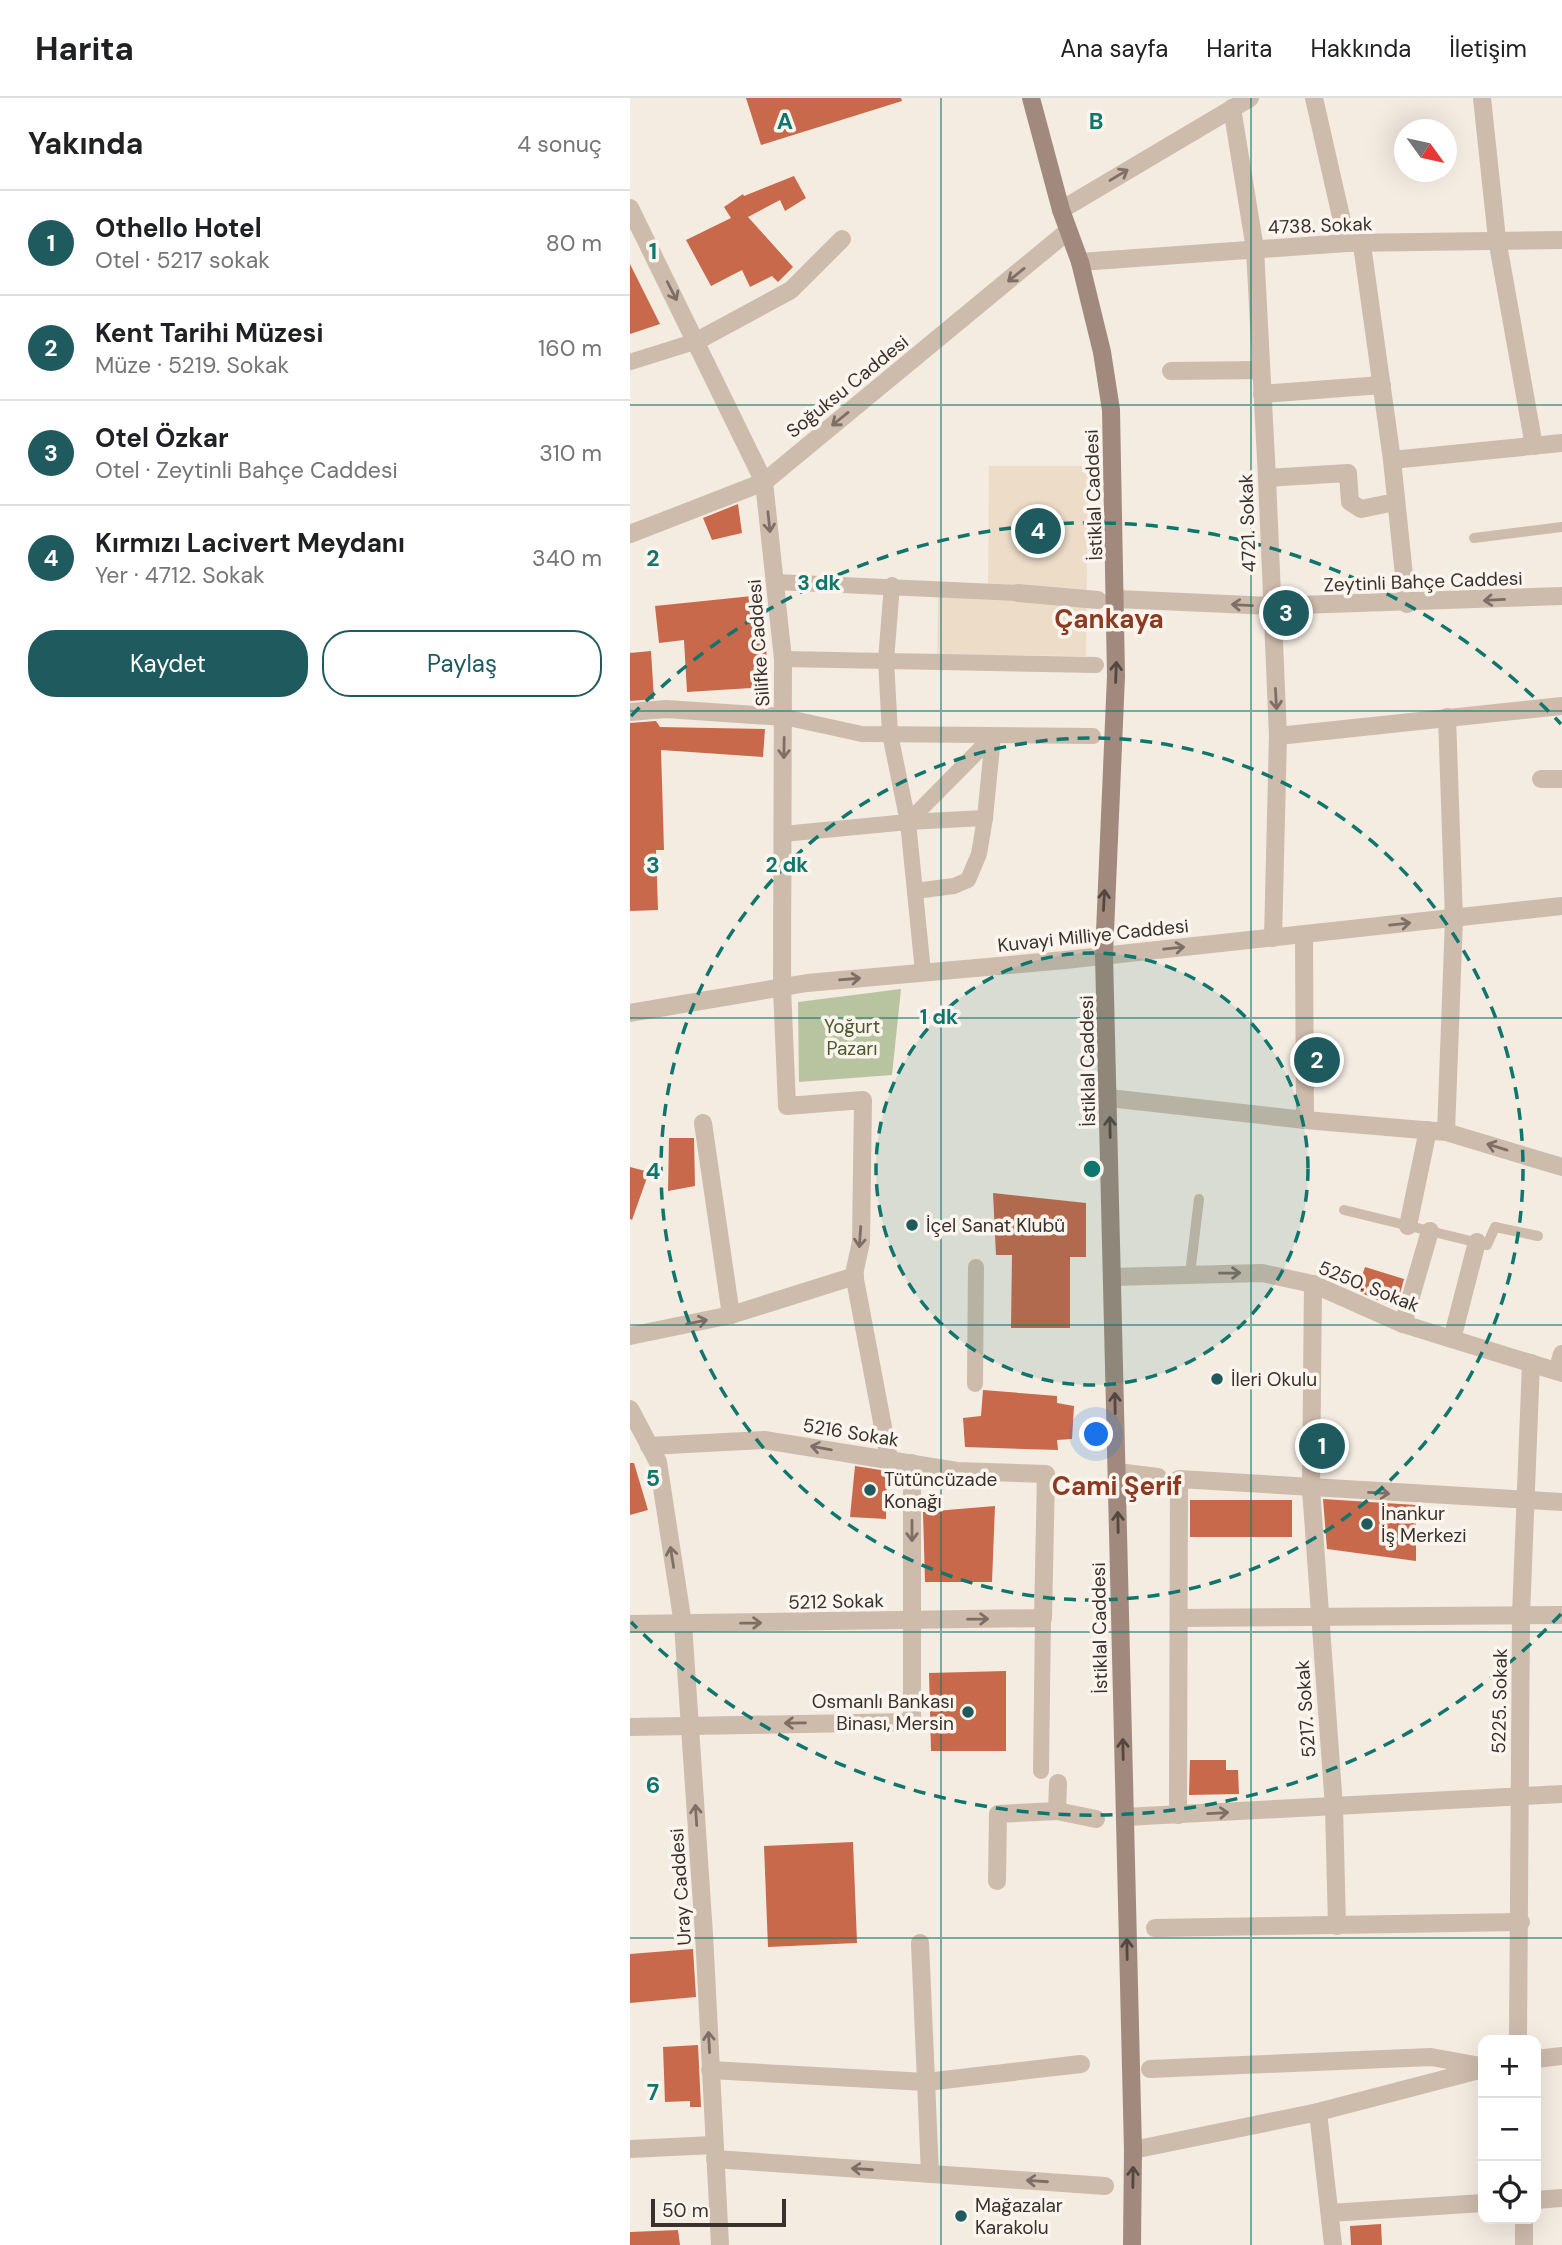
<!DOCTYPE html>
<html lang="tr">
<head>
<meta charset="utf-8">
<style>
	body { margin:0; font-family:"DM Sans",sans-serif; background:#f2f2f2; color:#202124 }
	.controls { position:absolute; right:21px; bottom:21px; display:grid; overflow:hidden; border-radius:14px; box-shadow:0 7px 28px #0002 }
	.controls button { width:63px; height:63px; display:grid; place-items:center; padding:0; border:0; border-bottom:2px solid #e0e0e0; background:#fff; color:#202124; font:35px sans-serif }
	.compass { position:absolute; left:764px; top:21px; width:63px; height:63px; border-radius:50%; background:#fff; box-shadow:0 7px 28px #0002; rotate:123deg }
	.scale { position:absolute; left:21px; bottom:18px; width:135px; box-sizing:border-box; padding-left:7px; border:4px solid #3b302b; border-top:0; font-size:19px; line-height:24px; white-space:nowrap; color:#3b302b; -webkit-text-stroke:5px #fbf5ee; paint-order:stroke }
	.you { position:absolute; left:467px; top:1337px; width:24px; height:24px; margin:-18px; border:5px solid #fff; border-radius:50%; background:#1a73e8; box-shadow:0 0 0 10px #1a73e833 }
	.badge { display:grid; place-items:center; width:46px; height:46px; border-radius:50%; background:#1f5a5e; color:#fff; font-size:23px; font-weight:700 }
	.pin { position:absolute; translate:-50% -50%; border:4px solid #fff; box-shadow:0 2px 7px #0006 }
	.list { margin:0; padding:0; list-style:none }
	h2 { display:flex; justify-content:space-between; align-items:center; height:91px; margin:0; padding:0 28px; font-size:30px }
	h2 small { font-size:23px; font-weight:400; color:#757577 }
	.list li { display:grid; grid-template-columns:46px 1fr auto; gap:21px; align-items:center; box-sizing:border-box; height:105px; padding:0 28px; border-top:2px solid #e0e0e0 }
	.list b { display:block; font-size:26px; white-space:nowrap }
	.list p { margin:0; font-size:23px; white-space:nowrap; color:#757577 }
	.list em { font-size:23px; font-style:normal; color:#757577 }
	.actions { display:flex; gap:14px; padding:21px 28px }
	.actions a { flex:1; padding:16px 0; border:2px solid #1f5a5e; border-radius:28px; text-align:center; font-size:24px; color:#1f5a5e }
	.actions .main { background:#1f5a5e; color:#fff }
	.icon { flex:none; width:38px; height:38px; fill:none; stroke:currentColor; stroke-width:2; stroke-linecap:round; stroke-linejoin:round }
	.map { position:relative; flex:none; width:932px; height:2147px; overflow:hidden }
	header { display:flex; align-items:center; gap:42px; box-sizing:border-box; height:98px; padding:0 35px; background:#fff; border-bottom:2px solid #e0e0e0 }
	header strong { font-size:33px }
	nav { display:flex; gap:38px; margin-inline-start:auto; font-size:24px }
	main { display:flex }
	aside { flex:1; background:#fff }
	.map>svg:first-child { display:block }
</style>
</head>
<body>
<header>
<strong>Harita</strong>
<nav><a>Ana sayfa</a><a>Harita</a><a>Hakkında</a><a>İletişim</a></nav>
</header>
<main>
<aside>
<h2>Yakında<small>4 sonuç</small></h2>
<ul class="list">
<li><span class="badge">1</span><div><b>Othello Hotel</b><p>Otel · 5217 sokak</p></div><em>80 m</em></li>
<li><span class="badge">2</span><div><b>Kent Tarihi Müzesi</b><p>Müze · 5219. Sokak</p></div><em>160 m</em></li>
<li><span class="badge">3</span><div><b>Otel Özkar</b><p>Otel · Zeytinli Bahçe Caddesi</p></div><em>310 m</em></li>
<li><span class="badge">4</span><div><b>Kırmızı Lacivert Meydanı</b><p>Yer · 4712. Sokak</p></div><em>340 m</em></li>
</ul>
<div class="actions"><a class="main">Kaydet</a><a>Paylaş</a></div>
</aside>
<div class="map">
<svg width="932" height="2147" viewBox="0 0 932 2147">
	<rect width="100%" height="100%" fill="#f4ebe1"/>
	<path fill="#b8c4a0" d="M271,891L262,977L169,984L168,904Z"/>
	<path fill="#ecdcc8" d="M359,368H458L456,558L307,557L308,498H358Z"/>
	<g fill="#c8694b">
		<path d="M116,0H271L272,3L131,47Z"/>
		<path d="M164,78L176,100L155,113L150,102L118,119L163,169L148,184L142,178L120,189L112,172L81,188L56,142L101,120L94,109L113,96L114,98Z"/>
		<path d="M0,166L30,226L0,236Z"/>
		<path d="M108,406L112,435L82,442L73,420Z"/>
		<path d="M132,497L139,589L57,594L54,542L29,545L25,508Z"/>
		<path d="M21,553L24,601L0,603V555Z"/>
		<path d="M26,623L30,629L135,631L133,659L31,652L34,752H26L28,812L0,813V625Z"/>
		<path d="M39,1040H64L65,1088L38,1093Z"/>
		<path d="M0,1069L19,1074L2,1122L0,1121Z"/>
		<path d="M363,1095L456,1105V1159H440V1230H381L382,1157H366Z"/>
		<path d="M735,1169L774,1181L766,1210L727,1193Z"/>
		<path d="M353,1292L427,1298V1305L444,1308L442,1341L427,1342L428,1352L335,1349L333,1320L351,1318Z"/>
		<path d="M0,1365H4L18,1412L0,1417Z"/>
		<path d="M225,1368L257,1373L256,1421L220,1419Z"/>
		<path d="M693,1401L786,1407V1463L697,1451Z"/>
		<rect x="560" y="1402" width="102" height="37"/>
		<path d="M365,1408L362,1484H295L293,1414Z"/>
		<path d="M376,1573V1653H301L299,1575Z"/>
		<path d="M560,1662H596V1672H608L609,1696L559,1697Z"/>
		<path d="M223,1744L227,1845L138,1849L134,1748Z"/>
		<path d="M63,1851L66,1899L0,1905V1856Z"/>
		<path d="M68,1947L71,2009H60V2003L35,2004L33,1949Z"/>
		<path d="M751,2126L752,2147H721L720,2128Z"/>
		<path d="M48,2132L50,2147H0V2134Z"/>
	</g>
	<g fill="none" stroke-linecap="round" stroke-linejoin="round">
		<g stroke="#cdbbac" stroke-width="10">
			<path d="M844,440L932,429"/>
			<path d="M714,1112L857,1147L865,1129L908,1138"/>
			<path d="M560,1176L569,1101"/>
		</g>
		<g stroke="#cdbbac" stroke-width="16">
			<path d="M0,264L67,243"/>
			<path d="M145,484L388,495"/>
			<path d="M262,487L256,562L260,636L278,724"/>
			<path d="M153,561L466,567"/>
			<path d="M154,619L232,636L463,638"/>
			<path d="M278,724L355,720L363,638"/>
			<path d="M278,724L363,638"/>
			<path d="M153,736L278,724L293,874"/>
			<path d="M285,793L324,788L338,782L349,756L355,720"/>
			<path d="M345,1286L346,1169"/>
			<path d="M411,1673L413,1520"/>
		</g>
		<g stroke="#cdbbac" stroke-width="18">
			<path d="M684,0L717,145"/>
			<path d="M852,0L867,141L904,348"/>
			<path d="M602,10L625,151L637,380L648,638L643,840"/>
			<path d="M0,110L134,384L153,561L152,890L157,1008L233,1002L231,1144L224,1176L259,1361"/>
			<path d="M431,112L620,0"/>
			<path d="M732,147L762,362L777,506"/>
			<path d="M450,164L717,145L932,142"/>
			<path d="M67,243L161,192L212,141"/>
			<path d="M541,273L631,272"/>
			<path d="M632,296L752,287"/>
			<path d="M762,362L932,345"/>
			<path d="M637,380L718,375L720,404L731,411L765,404"/>
			<path d="M0,436L134,384L438,133"/>
			<path d="M388,495L468,502"/>
			<path d="M0,614L36,611L154,619"/>
			<path d="M648,638L932,608"/>
			<path d="M911,681H932"/>
			<path d="M674,837L675,1022"/>
			<path d="M479,1000L675,1022L816,1034L932,1069"/>
			<path d="M73,1025L101,1217"/>
			<path d="M816,1034L824,821L817,619"/>
			<path d="M778,1128L798,1032"/>
			<path d="M482,1179L632,1175L683,1186L773,1226L932,1275"/>
			<path d="M683,1186L681,1391L704,1709L707,1828"/>
			<path d="M773,1226L800,1133"/>
			<path d="M0,1238L101,1217L225,1178"/>
			<path d="M822,1241L847,1144"/>
			<path d="M927,1273L932,1256"/>
			<path d="M0,1311L28,1364L53,1526L74,1836L90,2147"/>
			<path d="M487,1374L528,1379"/>
			<path d="M549,1520L932,1517"/>
			<path d="M0,1526L413,1520L416,1376L327,1373L134,1342L19,1348"/>
			<path d="M0,1629L282,1624V1365"/>
			<path d="M427,1713L466,1721"/>
			<path d="M548,1717L549,1381L932,1404"/>
			<path d="M495,1719L932,1696"/>
			<path d="M367,1783L368,1716L427,1713L428,1685"/>
			<path d="M525,1830L891,1824"/>
			<path d="M290,1845L300,2076"/>
			<path d="M888,1942L891,1517L901,1265"/>
			<path d="M906,1961L932,1958"/>
			<path d="M520,1971L801,1959L851,1968"/>
			<path d="M80,1972L296,1984L451,1966"/>
			<path d="M688,2014L703,2147"/>
			<path d="M0,2051L84,2047"/>
			<path d="M503,2052L688,2014L853,1971"/>
			<path d="M85,2061L475,2088"/>
			<path d="M906,2102L932,2100"/>
			<path d="M700,2115L853,2105"/>
			<path d="M894,2147V2121"/>
		</g>
		<g stroke="#cdbbac" stroke-width="18">
			<path d="M487,501L641,508L932,498"/>
			<path d="M0,915L177,885L435,862L932,808"/>
		</g>
		<path stroke="#a18a7d" stroke-width="18" d="M401,0L431,112L450,164L472,254L481,312L486,578L474,857L503,2052L502,2147"/>
	</g>
	<defs><path id="oneway-shaft" d="M-6 0H5M1.5-3L5.5 0L1.5 3" fill="none" stroke-width="1.6" stroke-linecap="round" stroke-linejoin="round" transform="scale(1.75)"/></defs>
	<g stroke="#7d6f65">
		<use href="#oneway-shaft" transform="translate(489 77) rotate(-31)"/>
		<use href="#oneway-shaft" transform="translate(386 177) rotate(141)"/>
		<use href="#oneway-shaft" transform="translate(42 193) rotate(63)"/>
		<use href="#oneway-shaft" transform="translate(210 321) rotate(141)"/>
		<use href="#oneway-shaft" transform="translate(139 424) rotate(84)"/>
		<use href="#oneway-shaft" transform="translate(864 502) rotate(177)"/>
		<use href="#oneway-shaft" transform="translate(612 507) rotate(-177)"/>
		<use href="#oneway-shaft" transform="translate(646 601) rotate(87)"/>
		<use href="#oneway-shaft" transform="translate(154 650) rotate(91)"/>
		<use href="#oneway-shaft" transform="translate(770 826) rotate(-6)"/>
		<use href="#oneway-shaft" transform="translate(544 850) rotate(-6)"/>
		<use href="#oneway-shaft" transform="translate(220 881) rotate(-5)"/>
		<use href="#oneway-shaft" transform="translate(867 1049) rotate(-163)"/>
		<use href="#oneway-shaft" transform="translate(230 1139) rotate(94)"/>
		<use href="#oneway-shaft" transform="translate(600 1175) rotate(-1)"/>
		<use href="#oneway-shaft" transform="translate(67 1224) rotate(-12)"/>
		<use href="#oneway-shaft" transform="translate(191 1350) rotate(-170)"/>
		<use href="#oneway-shaft" transform="translate(749 1395) rotate(3)"/>
		<use href="#oneway-shaft" transform="translate(282 1433) rotate(90)"/>
		<use href="#oneway-shaft" transform="translate(42 1459) rotate(-99)"/>
		<use href="#oneway-shaft" transform="translate(348 1521) rotate(-1)"/>
		<use href="#oneway-shaft" transform="translate(121 1525) rotate(-1)"/>
		<use href="#oneway-shaft" transform="translate(165 1625) rotate(179)"/>
		<use href="#oneway-shaft" transform="translate(588 1715) rotate(-3)"/>
		<use href="#oneway-shaft" transform="translate(66 1717) rotate(-94)"/>
		<use href="#oneway-shaft" transform="translate(79 1944) rotate(-93)"/>
		<use href="#oneway-shaft" transform="translate(232 2071) rotate(-176)"/>
		<use href="#oneway-shaft" transform="translate(407 2083) rotate(-176)"/>
	</g>
	<g stroke="#544640">
		<use href="#oneway-shaft" transform="translate(486 574) rotate(-88)"/>
		<use href="#oneway-shaft" transform="translate(474 802) rotate(-87)"/>
		<use href="#oneway-shaft" transform="translate(480 1029) rotate(-91)"/>
		<use href="#oneway-shaft" transform="translate(485 1305) rotate(-91)"/>
		<use href="#oneway-shaft" transform="translate(488 1424) rotate(-91)"/>
		<use href="#oneway-shaft" transform="translate(493 1651) rotate(-91)"/>
		<use href="#oneway-shaft" transform="translate(497 1851) rotate(-91)"/>
		<use href="#oneway-shaft" transform="translate(503 2079) rotate(-89)"/>
	</g>
	<path fill="none" stroke="#0f766e" stroke-width="2" stroke-opacity="0.55" d="M311,0V2147M621,0V2147M0,307H932M0,613H932M0,920H932M0,1227H932M0,1534H932M0,1840H932"/>
	<circle cx="462" cy="1071" r="216" fill="#0f766e" fill-opacity=".12"/>
	<g fill="none" stroke="#0f766e" stroke-width="3.5" stroke-dasharray="12 9">
		<circle cx="462" cy="1071" r="216"/>
		<circle cx="462" cy="1071" r="431"/>
		<path d="M931 1516A647 647 0 0 1 1 1524M1 618A647 647 0 0 1 931 626"/>
	</g>
	<g fill="#1f5a5e" stroke="#fbf5ee" stroke-width="2.5">
		<circle cx="282" cy="1127" r="7"/>
		<circle cx="587" cy="1281" r="7"/>
		<circle cx="240" cy="1392" r="7"/>
		<circle cx="737" cy="1426" r="7"/>
		<circle cx="338" cy="1614" r="7"/>
		<circle cx="331" cy="2118" r="7"/>
	</g>
	<g text-anchor="middle" stroke-width="7" stroke-linejoin="round" paint-order="stroke">
		<g font-size="19" fill="#3b302b" stroke="#fbf5ee">
			<text transform="translate(690 127) rotate(-2)" y="7">4738. Sokak</text>
			<text transform="translate(217 288) rotate(-39)" y="7">Soğuksu Caddesi</text>
			<text transform="translate(463 397) rotate(-92)" y="7">İstiklal Caddesi</text>
			<text transform="translate(617 425) rotate(-92)" y="7">4721. Sokak</text>
			<text transform="translate(793 483) rotate(-2)" y="7">Zeytinli Bahçe Caddesi</text>
			<text transform="translate(128 545) rotate(-94)" y="7">Silifke Caddesi</text>
			<text transform="translate(463 837) rotate(-6)" y="7">Kuvayi Milliye Caddesi</text>
			<text transform="translate(457 963) rotate(-91)" y="7">İstiklal Caddesi</text>
			<text transform="translate(739 1188) rotate(22)" y="7">5250. Sokak</text>
			<text transform="translate(221 1334) rotate(9)" y="7">5216 Sokak</text>
			<text transform="translate(206 1503) rotate(-1)" y="7">5212 Sokak</text>
			<text transform="translate(469 1530) rotate(-91)" y="7">İstiklal Caddesi</text>
			<text transform="translate(869 1603) rotate(-89)" y="7">5225. Sokak</text>
			<text transform="translate(675 1611) rotate(-94)" y="7">5217. Sokak</text>
			<text transform="translate(50 1789) rotate(-94)" y="7">Uray Caddesi</text>
		</g>
		<g font-size="19" fill="#4a5a2e" stroke="#fbf5ee">
			<text x="222" y="935">Yoğurt<tspan x="222" dy="22">Pazarı</tspan></text>
		</g>
		<g font-size="19" fill="#3b302b" stroke="#fbf5ee" text-anchor="start">
			<text x="296" y="1134">İçel Sanat Klubü</text>
			<text x="601" y="1288">İleri Okulu</text>
			<text x="254" y="1388">Tütüncüzade<tspan x="254" dy="22">Konağı</tspan></text>
			<text x="751" y="1422">İnankur<tspan x="751" dy="22">İş Merkezi</tspan></text>
			<text x="324" y="1610" text-anchor="end">Osmanlı Bankası<tspan x="324" dy="22">Binası, Mersin</tspan></text>
			<text x="345" y="2114">Mağazalar<tspan x="345" dy="22">Karakolu</tspan></text>
		</g>
		<g font-size="26" font-weight="bold" fill="#8c3b22" stroke="#fbf5ee">
			<text x="479" y="530">Çankaya</text>
			<text x="487" y="1397">Cami Şerif</text>
		</g>
	</g>
	<g font-size="23" text-anchor="middle" font-weight="bold" fill="#0f766e" stroke="#fbf5ee" stroke-width="7" stroke-linejoin="round" paint-order="stroke">
		<text x="155" y="31">A</text>
		<text x="466" y="31">B</text>
		<text x="23" y="161">1</text>
		<text x="23" y="468">2</text>
		<text x="23" y="775">3</text>
		<text x="23" y="1081">4</text>
		<text x="23" y="1388">5</text>
		<text x="23" y="1695">6</text>
		<text x="23" y="2002">7</text>
	</g>
	<circle cx="462" cy="1071" r="10" fill="#0f766e" stroke="#fbf5ee" stroke-width="3.5"/>
	<g font-size="21" text-anchor="middle" font-weight="bold" fill="#0f766e" stroke="#fbf5ee" stroke-width="7" stroke-linejoin="round" paint-order="stroke">
		<text x="189" y="492">3 dk</text>
		<text x="157" y="774">2 dk</text>
		<text x="309" y="926">1 dk</text>
	</g>
</svg>
<div class="controls">
<button>+</button>
<button>−</button>
<button><svg class="icon" aria-label="locate" viewBox="0 0 24 24"><circle cx="12" cy="12" r="6"/><path d="M12 2v4M12 18v4M2 12h4M18 12h4"/></svg></button>
</div>
<svg class="compass" viewBox="-18 -18 36 36"><path d="M0-13l5 13h-10z" fill="#e53935"/><path d="M0 13l5-13h-10z" fill="#757577"/></svg>
<div class="scale">50 m</div>
<div class="you"></div>
<div class="pin badge" style="left:692px;top:1348px">1</div>
<div class="pin badge" style="left:687px;top:962px">2</div>
<div class="pin badge" style="left:656px;top:515px">3</div>
<div class="pin badge" style="left:408px;top:433px">4</div>
</div>
</main>
</body>
</html>
